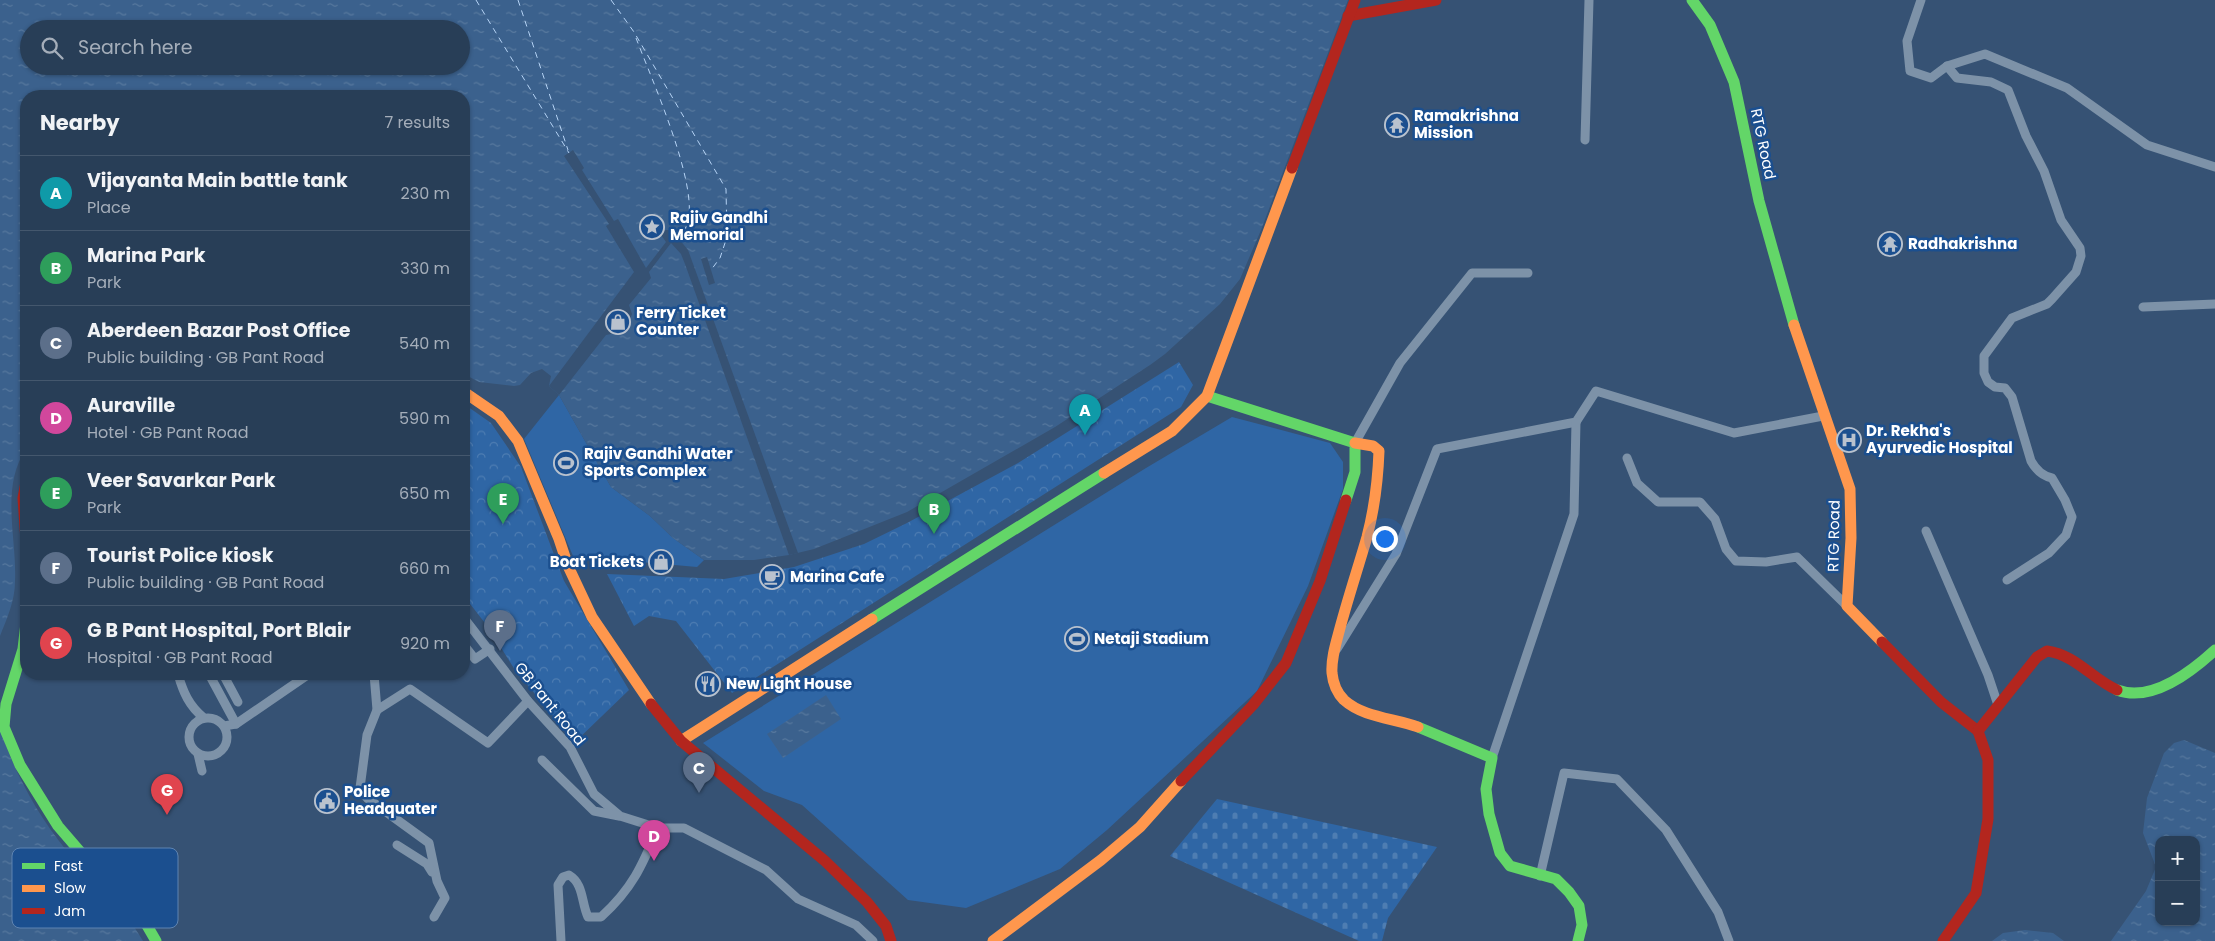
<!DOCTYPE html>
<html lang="en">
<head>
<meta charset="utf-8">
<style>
	body { margin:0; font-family:Poppins,sans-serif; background:#30455d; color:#f1f3f6 }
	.controls { position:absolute; right:15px; bottom:15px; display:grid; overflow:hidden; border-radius:10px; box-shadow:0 1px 4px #0004 }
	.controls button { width:45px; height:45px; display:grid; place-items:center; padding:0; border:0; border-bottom:1px solid #44576d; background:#283e57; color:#f1f3f6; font:25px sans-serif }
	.you { position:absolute; left:1384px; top:538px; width:18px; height:18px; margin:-12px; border:4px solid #fff; border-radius:50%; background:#1a73e8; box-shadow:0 0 0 8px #1a73e833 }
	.badge { display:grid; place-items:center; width:32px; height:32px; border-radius:50%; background:#b9c2ce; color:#fff; font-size:16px; font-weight:700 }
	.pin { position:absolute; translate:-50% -41px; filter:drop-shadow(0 1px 2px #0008) }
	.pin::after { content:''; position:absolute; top:26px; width:18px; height:15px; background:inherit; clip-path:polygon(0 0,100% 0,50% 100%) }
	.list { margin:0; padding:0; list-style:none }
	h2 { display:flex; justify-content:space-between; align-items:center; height:65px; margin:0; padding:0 20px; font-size:21px }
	h2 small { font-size:16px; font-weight:400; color:#a5aeba }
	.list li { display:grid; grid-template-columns:32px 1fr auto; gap:15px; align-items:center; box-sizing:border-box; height:75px; padding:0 20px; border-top:1px solid #44576d }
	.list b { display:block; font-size:19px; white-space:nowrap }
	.list p { margin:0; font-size:16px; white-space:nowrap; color:#a5aeba }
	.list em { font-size:16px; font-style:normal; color:#a5aeba }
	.icon { flex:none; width:28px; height:28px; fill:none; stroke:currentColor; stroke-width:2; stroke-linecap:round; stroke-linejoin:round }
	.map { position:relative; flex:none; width:2215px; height:941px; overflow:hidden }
	.search { position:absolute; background:#283e57; box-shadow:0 1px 4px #0004; left:20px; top:20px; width:450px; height:55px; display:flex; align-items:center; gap:12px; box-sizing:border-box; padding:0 18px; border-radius:28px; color:#a5aeba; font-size:19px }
	.panel { position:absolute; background:#283e57; box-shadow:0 1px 4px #0004; left:20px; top:90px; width:450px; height:590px; border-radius:20px }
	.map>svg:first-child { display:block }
</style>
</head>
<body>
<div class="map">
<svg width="2215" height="941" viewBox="0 0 2215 941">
	<defs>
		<pattern id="cemetery-stones" width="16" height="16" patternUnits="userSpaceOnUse" patternTransform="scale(1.25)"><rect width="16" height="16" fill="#2f66a5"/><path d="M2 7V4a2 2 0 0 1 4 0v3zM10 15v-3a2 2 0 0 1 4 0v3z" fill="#4e7db2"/></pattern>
		<pattern id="park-crowns" width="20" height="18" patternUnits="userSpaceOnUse" patternTransform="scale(1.25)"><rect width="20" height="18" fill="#2f66a5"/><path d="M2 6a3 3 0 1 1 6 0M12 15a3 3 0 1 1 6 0" fill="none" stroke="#4e7db2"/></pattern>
		<pattern id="water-ripples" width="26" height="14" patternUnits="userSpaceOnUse" patternTransform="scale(1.25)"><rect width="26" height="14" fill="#3b618d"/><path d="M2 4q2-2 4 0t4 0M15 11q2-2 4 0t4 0" fill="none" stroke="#58799e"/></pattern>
	</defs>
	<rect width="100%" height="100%" fill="#365274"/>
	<g fill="#2f66a5">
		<path d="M559,395L611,487L650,516L673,538L704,560L697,567L573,556L524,439Z"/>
		<path d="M1232,417L1330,443L1343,462V489L1308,586L1257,691L1107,830L1060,869L966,908L908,900L802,805L764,791L703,743L1146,468Z"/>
	</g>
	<path fill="url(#cemetery-stones)" d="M1217,799L1437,847L1388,918L1382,941H1359L1170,856Z"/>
	<g fill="url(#park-crowns)">
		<path d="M1179,362L1193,385L1181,407L732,693L676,621L649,616L634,626L607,574L724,579L794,567L864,544L907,523L1018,463Z"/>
		<path d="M464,404L491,423L521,467L564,581L629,690L575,742L515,670L488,627L464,596Z"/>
	</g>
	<g fill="url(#water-ripples)" fill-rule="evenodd">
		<path d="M0,0H1348L1261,230L1240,279L1220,304L1165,354L1150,365L1055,427L907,512L814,549L789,555L754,560H704L673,538L650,516L611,487L559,395L549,386L551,376L542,369L531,373L520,385L514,386L479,382L464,374V96H26V449C0,487 17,538 15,581C15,601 7,618 0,636ZM29,29H461V66H29Z"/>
		<path d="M826,695L841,719L783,758L767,734Z"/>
		<path d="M0,729C15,773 36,813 66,850C78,865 94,877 107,891C121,907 132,923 143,941H0Z"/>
		<path d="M2184,740L2215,753V941H2111L2146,891L2156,867L2143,833L2147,798L2164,753L2174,743ZM2159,840H2196V922H2159Z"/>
		<path d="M2025,930L2053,933L2064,941H1992L2003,933Z"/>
	</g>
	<g fill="#365274">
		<path d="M573,150L584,168L582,170L614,221L618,219L646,268L666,242L659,232L653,234L646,230L645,225L649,219L658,221L660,230H669L675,234L688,250L798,553L789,555L685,264L681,254L671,243L649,272L651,278L629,305L632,314L628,325L623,330L616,333L606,335L559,395L549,386L634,272L606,226L609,224L564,156Z"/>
		<path d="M707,257L715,283L709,285L701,259Z"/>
	</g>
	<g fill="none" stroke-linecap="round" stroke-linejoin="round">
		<g stroke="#b5d3f5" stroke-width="1" stroke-dasharray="6 5" stroke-linecap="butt">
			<path d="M476,0L569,153"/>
			<path d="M518,0L568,150"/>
			<path d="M611,0L634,32L726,189L727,237L720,258L711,270"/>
			<path d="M636,38C651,78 698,182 688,222C686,227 683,234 680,239"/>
		</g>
		<g stroke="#7d92a8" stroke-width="9">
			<path d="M1921,0L1907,41L1910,71L1931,78L1947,66L1985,54L2067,88L2147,145L2215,167"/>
			<path d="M1947,66L1957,78L1991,82L2008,90L2026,136L2044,171L2061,220L2080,248L2081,256L2076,272L2052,299L2047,304L2012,318L1984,356V373L1988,382L1995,387L2005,388L2012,397L2031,461C2036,470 2042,476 2052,478L2065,500L2072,517L2066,535L2049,553L2007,580"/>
			<path d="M1585,140L1589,0"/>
			<path d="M2143,307L2215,304"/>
			<path d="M1355,443L1400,363L1472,273H1528"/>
			<path d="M1627,458L1637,483L1658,502H1700L1715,519L1726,549L1736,561L1766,562L1797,557L1847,606"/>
			<path d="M1926,531L1988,675L1998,705"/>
			<path d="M464,618L528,701L570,747L594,794L620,816L658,828H684L766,870L798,899L856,925L873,941"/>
			<path d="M464,645L475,659L490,649"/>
			<path d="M1337,649L1396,554L1437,449L1576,422L1596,391L1734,433L1823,416"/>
			<path d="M178,674C183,692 189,706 204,718"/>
			<path d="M209,674L236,724"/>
			<path d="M223,674L238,702"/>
			<path d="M374,674L377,710L367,735L360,788L367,798L429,843L437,881L445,898L434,917"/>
			<path d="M377,710L410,689L488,743L528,701"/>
			<circle cx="208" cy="737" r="19"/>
			<path d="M224,726L236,724L309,674"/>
			<path d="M198,754L202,771"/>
			<path d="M1492,758L1574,514L1576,422"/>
			<path d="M542,760L594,811L619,816"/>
			<path d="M397,845L427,864L432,872"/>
			<path d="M1540,876L1564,773L1617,779L1666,830L1718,912L1729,941"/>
			<path d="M561,941L558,885L563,877L569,875C584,884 581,902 588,917H601C632,889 642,866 658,828"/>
		</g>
		<g stroke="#63d668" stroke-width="11">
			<path d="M1692,0L1710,25L1734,82L1759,201L1794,325"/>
			<path d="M1207,396L1355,443V472L1346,500"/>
			<path d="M872,619L1104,473"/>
			<path d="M26,623L23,649L6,704L4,727L20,765L58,826L83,855L113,883L145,922L156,941"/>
			<path d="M2117,690C2152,703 2191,672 2215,650"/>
			<path d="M1418,727L1492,758L1486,789L1489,814L1500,853L1510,866L1556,879L1569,892L1579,906L1582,925L1578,941"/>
		</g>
		<g stroke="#ff974d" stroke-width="11">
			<path d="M1794,325L1850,489L1851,538L1847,606L1882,642"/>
			<path d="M464,392L499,416L518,441L559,539L568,566L592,617L651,704"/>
			<path d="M1355,443L1373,446L1379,451C1378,479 1374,510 1367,537C1358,568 1348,598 1340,628C1336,643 1331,658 1332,673C1333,683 1337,693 1344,700C1364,718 1395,718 1418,727"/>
			<path d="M1104,473L1172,431L1207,396L1292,168"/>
			<path d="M681,741L872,619"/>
			<path d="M993,941L1101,860L1140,827L1181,781"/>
		</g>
		<g stroke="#b3261e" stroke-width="11">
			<path d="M1348,16L1436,0"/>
			<path d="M1292,168L1355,0"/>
			<path d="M26,482L23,498L26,541"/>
			<path d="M1882,642L1941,702L1978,731"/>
			<path d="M651,704L681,741L825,861L867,902L886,926L891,941"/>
			<path d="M1181,781L1253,705L1286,663L1320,581L1346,500"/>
			<path d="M1943,941L1976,893L1988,819V760L1978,731L2037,657L2047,651C2076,655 2092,679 2117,690"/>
		</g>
	</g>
	<defs>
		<symbol id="temple-ring" viewBox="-11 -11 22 22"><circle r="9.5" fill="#1b4f8f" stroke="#b9c2ce" stroke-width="1.5"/><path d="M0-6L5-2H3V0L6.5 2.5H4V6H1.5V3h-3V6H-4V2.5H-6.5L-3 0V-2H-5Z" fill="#b9c2ce"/></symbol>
		<symbol id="sight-ring" viewBox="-11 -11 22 22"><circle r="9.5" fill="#1b4f8f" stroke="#b9c2ce" stroke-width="1.5"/><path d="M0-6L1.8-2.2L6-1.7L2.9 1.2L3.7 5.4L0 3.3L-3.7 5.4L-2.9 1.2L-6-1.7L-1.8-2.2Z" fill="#b9c2ce"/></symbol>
		<symbol id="shop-ring" viewBox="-11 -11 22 22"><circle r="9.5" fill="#1b4f8f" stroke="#b9c2ce" stroke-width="1.5"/><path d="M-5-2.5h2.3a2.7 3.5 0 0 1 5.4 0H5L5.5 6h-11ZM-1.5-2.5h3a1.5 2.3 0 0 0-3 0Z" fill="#b9c2ce"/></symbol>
		<symbol id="hospital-ring" viewBox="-11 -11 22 22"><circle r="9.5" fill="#1b4f8f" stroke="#b9c2ce" stroke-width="1.5"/><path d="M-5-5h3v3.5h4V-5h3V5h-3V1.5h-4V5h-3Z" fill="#b9c2ce"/></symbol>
		<symbol id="stadium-ring" viewBox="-11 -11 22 22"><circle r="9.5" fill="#1b4f8f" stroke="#b9c2ce" stroke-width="1.5"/><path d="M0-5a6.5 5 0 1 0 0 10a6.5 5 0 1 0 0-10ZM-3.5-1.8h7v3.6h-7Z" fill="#b9c2ce"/></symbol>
		<symbol id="cafe-ring" viewBox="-11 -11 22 22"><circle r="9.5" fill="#1b4f8f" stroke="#b9c2ce" stroke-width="1.5"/><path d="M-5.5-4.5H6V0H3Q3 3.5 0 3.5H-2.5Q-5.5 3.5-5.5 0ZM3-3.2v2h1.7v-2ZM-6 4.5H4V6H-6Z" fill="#b9c2ce"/></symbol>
		<symbol id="restaurant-ring" viewBox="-11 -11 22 22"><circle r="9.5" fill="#1b4f8f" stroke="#b9c2ce" stroke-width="1.5"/><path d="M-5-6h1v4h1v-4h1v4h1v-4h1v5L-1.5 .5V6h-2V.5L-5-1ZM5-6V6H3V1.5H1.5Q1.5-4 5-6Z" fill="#b9c2ce"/></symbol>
		<symbol id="civic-ring" viewBox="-11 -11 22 22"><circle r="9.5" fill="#1b4f8f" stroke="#b9c2ce" stroke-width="1.5"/><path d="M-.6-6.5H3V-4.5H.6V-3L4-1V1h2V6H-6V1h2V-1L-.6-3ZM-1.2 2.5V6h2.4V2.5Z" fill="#b9c2ce"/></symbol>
	</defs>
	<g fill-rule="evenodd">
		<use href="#temple-ring" x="1383" y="111" width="28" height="28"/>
		<use href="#sight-ring" x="638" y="213" width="28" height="28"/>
		<use href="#temple-ring" x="1876" y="230" width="28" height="28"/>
		<use href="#shop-ring" x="604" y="308" width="28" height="28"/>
		<use href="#hospital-ring" x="1835" y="426" width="28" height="28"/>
		<use href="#stadium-ring" x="552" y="449" width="28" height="28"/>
		<use href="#shop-ring" x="647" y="548" width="28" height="28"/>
		<use href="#cafe-ring" x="758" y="563" width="28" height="28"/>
		<use href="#stadium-ring" x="1063" y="625" width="28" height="28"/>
		<use href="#restaurant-ring" x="694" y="670" width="28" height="28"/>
		<use href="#civic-ring" x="313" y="787" width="28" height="28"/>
	</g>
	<g text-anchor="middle" stroke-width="5" stroke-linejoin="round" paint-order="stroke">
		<g font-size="15" font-weight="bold" fill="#fff" stroke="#1b4f8f" text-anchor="start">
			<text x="1414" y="121">Ramakrishna<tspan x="1414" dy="17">Mission</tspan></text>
			<text x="670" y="223">Rajiv Gandhi<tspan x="670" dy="17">Memorial</tspan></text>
			<text x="1908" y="249">Radhakrishna</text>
			<text x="636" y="318">Ferry Ticket<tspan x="636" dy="17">Counter</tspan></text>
			<text x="1866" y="436">Dr. Rekha's<tspan x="1866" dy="17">Ayurvedic Hospital</tspan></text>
			<text x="584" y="459">Rajiv Gandhi Water<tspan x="584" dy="17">Sports Complex</tspan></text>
			<text x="644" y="567" text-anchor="end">Boat Tickets</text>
			<text x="790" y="582">Marina Cafe</text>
			<text x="1094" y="644">Netaji Stadium</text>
			<text x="726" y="689">New Light House</text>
			<text x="344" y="797">Police<tspan x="344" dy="17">Headquater</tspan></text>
		</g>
		<g font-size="15" fill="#fff" stroke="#1b4f8f">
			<text transform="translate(1763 144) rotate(78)" y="5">RTG Road</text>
			<text transform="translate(1834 536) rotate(-89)" y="5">RTG Road</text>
			<text transform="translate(550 704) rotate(51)" y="5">GB Pant Road</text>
		</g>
	</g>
	<rect x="12" y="848" width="166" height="80" rx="8" fill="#1b4f8f" stroke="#5f84b1" stroke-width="1"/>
	<rect x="22" y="863" width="23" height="6" fill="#63d668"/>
	<rect x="22" y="885" width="23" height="7" fill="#ff974d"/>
	<rect x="22" y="908" width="23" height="6" fill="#b3261e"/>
	<g font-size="14" fill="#fff">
		<text x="54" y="871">Fast</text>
		<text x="54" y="893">Slow</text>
		<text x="54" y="916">Jam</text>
	</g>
</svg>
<div class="controls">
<button>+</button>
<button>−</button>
</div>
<div class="you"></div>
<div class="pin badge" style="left:1085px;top:435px;background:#0f9aa8">A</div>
<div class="pin badge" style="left:934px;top:534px;background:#2e9e5b">B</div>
<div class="pin badge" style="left:699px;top:793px;background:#5c6f8a">C</div>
<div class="pin badge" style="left:654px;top:861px;background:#d1479c">D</div>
<div class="pin badge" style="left:503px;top:524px;background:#2e9e5b">E</div>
<div class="pin badge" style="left:500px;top:651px;background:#5c6f8a">F</div>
<div class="pin badge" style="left:167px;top:815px;background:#e0444e">G</div>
<div class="search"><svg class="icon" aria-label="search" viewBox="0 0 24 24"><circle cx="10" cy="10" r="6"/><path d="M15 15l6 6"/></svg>Search here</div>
<section class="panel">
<h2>Nearby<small>7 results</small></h2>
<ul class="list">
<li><span class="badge" style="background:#0f9aa8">A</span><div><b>Vijayanta Main battle tank</b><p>Place</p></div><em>230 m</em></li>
<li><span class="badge" style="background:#2e9e5b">B</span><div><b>Marina Park</b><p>Park</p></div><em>330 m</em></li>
<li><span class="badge" style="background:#5c6f8a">C</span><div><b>Aberdeen Bazar Post Office</b><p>Public building · GB Pant Road</p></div><em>540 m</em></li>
<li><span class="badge" style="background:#d1479c">D</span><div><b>Auraville</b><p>Hotel · GB Pant Road</p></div><em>590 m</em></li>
<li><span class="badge" style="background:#2e9e5b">E</span><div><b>Veer Savarkar Park</b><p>Park</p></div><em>650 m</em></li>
<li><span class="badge" style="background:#5c6f8a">F</span><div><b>Tourist Police kiosk</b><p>Public building · GB Pant Road</p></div><em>660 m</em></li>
<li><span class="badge" style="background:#e0444e">G</span><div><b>G B Pant Hospital, Port Blair</b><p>Hospital · GB Pant Road</p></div><em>920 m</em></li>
</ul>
</section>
</div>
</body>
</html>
